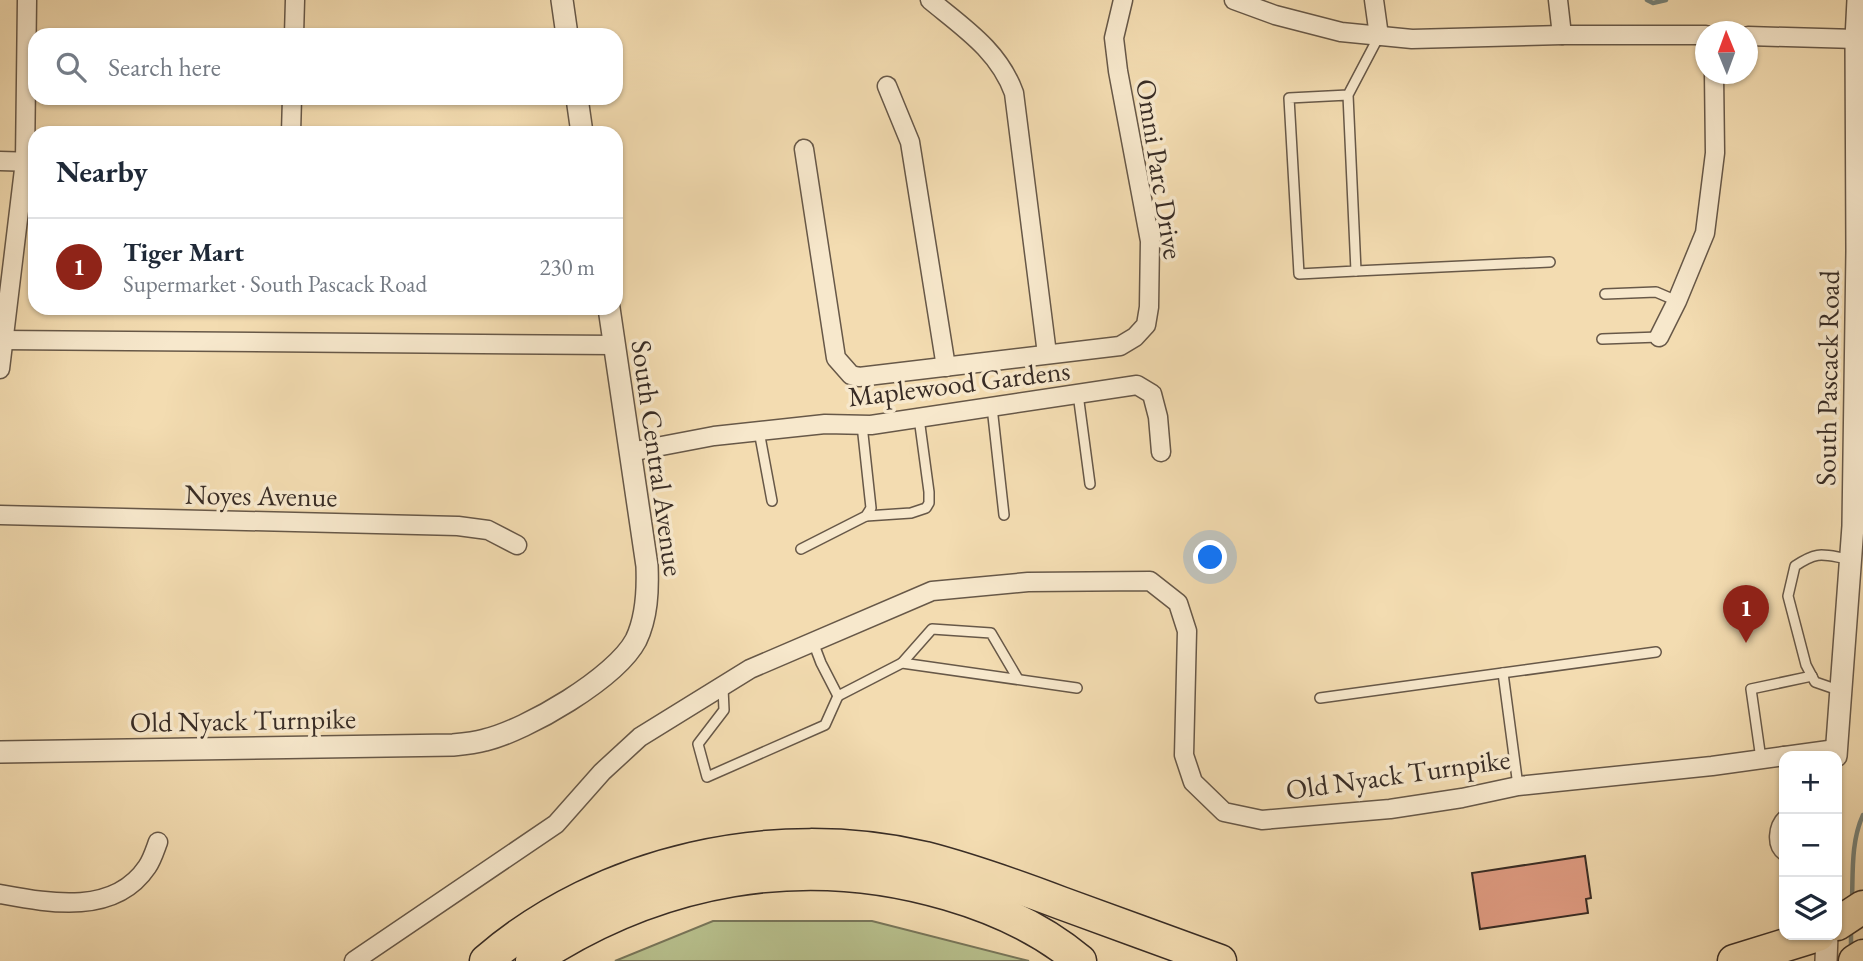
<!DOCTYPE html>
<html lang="en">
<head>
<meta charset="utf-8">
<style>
	body { margin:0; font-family:"EB Garamond",serif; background:#f6f6f7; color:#1f2937 }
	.controls { position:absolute; right:21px; bottom:21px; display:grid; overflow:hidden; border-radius:14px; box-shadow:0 2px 5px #0004 }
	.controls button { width:63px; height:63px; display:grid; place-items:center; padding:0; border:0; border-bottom:2px solid #e0e1e3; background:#fff; color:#1f2937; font:35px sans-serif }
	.compass { position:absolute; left:1695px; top:21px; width:63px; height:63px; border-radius:50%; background:#fff; box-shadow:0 2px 5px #0004; rotate:359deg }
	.you { position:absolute; left:1211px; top:558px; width:24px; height:24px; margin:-18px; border:5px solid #fff; border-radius:50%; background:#1a73e8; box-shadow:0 0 0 10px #1a73e833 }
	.badge { display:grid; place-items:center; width:46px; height:46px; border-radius:50%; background:#8f2418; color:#fff; font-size:23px; font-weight:700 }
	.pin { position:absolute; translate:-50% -58px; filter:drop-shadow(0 2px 4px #0008) }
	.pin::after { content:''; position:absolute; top:37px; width:24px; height:21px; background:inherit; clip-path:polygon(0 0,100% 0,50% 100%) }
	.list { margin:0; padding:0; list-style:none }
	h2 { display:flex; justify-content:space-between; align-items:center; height:91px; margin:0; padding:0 28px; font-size:30px }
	h2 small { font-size:23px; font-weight:400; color:#747a83 }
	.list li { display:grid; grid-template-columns:46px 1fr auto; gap:21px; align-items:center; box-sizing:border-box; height:98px; padding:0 28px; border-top:2px solid #e0e1e3 }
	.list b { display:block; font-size:26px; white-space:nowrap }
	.list p { margin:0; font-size:23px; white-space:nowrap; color:#747a83 }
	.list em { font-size:23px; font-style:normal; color:#747a83 }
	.icon { flex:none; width:38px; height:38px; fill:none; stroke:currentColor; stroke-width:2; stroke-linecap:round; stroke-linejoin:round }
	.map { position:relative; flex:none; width:1863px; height:961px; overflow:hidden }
	.search { position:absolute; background:#fff; box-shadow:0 2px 5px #0004; left:28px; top:28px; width:595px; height:77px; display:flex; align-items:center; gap:18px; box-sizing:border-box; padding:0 24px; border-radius:21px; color:#747a83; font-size:26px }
	.panel { position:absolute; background:#fff; box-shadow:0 2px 5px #0004; left:28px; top:126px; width:595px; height:189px; border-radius:21px }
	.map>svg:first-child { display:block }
</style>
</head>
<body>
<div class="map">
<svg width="1863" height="961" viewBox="0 0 1863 961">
	<rect width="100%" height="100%" fill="#f3dcb1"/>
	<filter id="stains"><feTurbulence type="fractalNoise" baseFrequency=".00286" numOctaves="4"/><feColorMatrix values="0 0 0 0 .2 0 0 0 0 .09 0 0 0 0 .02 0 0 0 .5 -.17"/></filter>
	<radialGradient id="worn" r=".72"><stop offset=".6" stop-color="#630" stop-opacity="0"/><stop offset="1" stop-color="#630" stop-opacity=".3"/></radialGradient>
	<path fill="#b8c18e" stroke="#78765a" stroke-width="2" d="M713,921H872L1029,961H615Z"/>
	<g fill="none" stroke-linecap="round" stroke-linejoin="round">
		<g stroke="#748179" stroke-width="4.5">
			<path d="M1647,0L1653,3L1666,0"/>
			<path d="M1852,900C1853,872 1851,841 1863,815"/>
			<path d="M1851,949V930"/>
		</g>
	</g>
	<path fill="#e29e85" stroke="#382c25" stroke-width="2" d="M1585,856L1591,898L1586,899L1588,913L1480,929L1472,873Z"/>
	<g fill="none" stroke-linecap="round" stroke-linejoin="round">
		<defs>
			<g id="service">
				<path d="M1348,95L1289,98L1299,274L1356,271L1348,95L1379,36"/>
				<path d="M1356,271L1550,262"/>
				<path d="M1605,294L1656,292L1677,301"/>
				<path d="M1602,339L1659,337"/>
				<path d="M1078,394L1090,484"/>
				<path d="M992,407L1004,515"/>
				<path d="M759,431L772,501"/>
				<path d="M866,516L911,513L926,508L929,503V492L919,418"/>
				<path d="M801,549L866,516L871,508L862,425"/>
				<path d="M813,642L821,663L838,696L902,663L1077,688"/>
				<path d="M902,663L932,629L991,633L1018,679"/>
				<path d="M1503,673L1518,786"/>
				<path d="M723,688L724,710L698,744L707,777L825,725L838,696"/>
				<path d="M1841,691L1815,682L1806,665L1788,596L1795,566C1819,550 1823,555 1849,559"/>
				<path d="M1320,698L1656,652"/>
				<path d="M1761,759L1751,689L1812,676"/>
				<path d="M1784,815C1773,825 1770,847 1784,856"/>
			</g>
			<g id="minor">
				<path d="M930,0C964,28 999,51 1014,93L1047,354"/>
				<path d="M1234,0L1275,15L1341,32L1412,39L1562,35H1706"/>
				<path d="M1374,0L1379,36"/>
				<path d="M1558,0L1562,35"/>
				<path d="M294,35L295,0"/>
				<path d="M1748,36L1856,39"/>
				<path d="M887,86L910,142L946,367"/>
				<path d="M291,133L292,98"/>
				<path d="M804,149L836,358L851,375L859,377L1120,346L1135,337L1146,325L1149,307L1150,241L1118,71L1114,38L1123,0"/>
				<path d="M0,161L35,162"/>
				<path d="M1659,337L1677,301L1705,233L1715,153L1714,74"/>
				<path d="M0,340L614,345"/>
				<path d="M0,369L25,161L27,0"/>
				<path d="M630,452L714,436L825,424L871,425L1137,385L1152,394L1158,417L1161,452"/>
				<path d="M0,515L458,526L488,530L517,545"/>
				<path d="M1785,756L1836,749"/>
				<path d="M0,894C49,903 114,916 147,867C152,860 155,850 158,842"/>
				<path d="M354,961L556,824L602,772L640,737L750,669L932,591L1028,582L1150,581L1178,603L1187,631L1184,755L1193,782L1224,812L1262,820L1390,809L1462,798L1518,786L1712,766L1784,756"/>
			</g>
			<g id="tertiary">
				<path d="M562,0L567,35"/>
				<path d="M577,98L582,133"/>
				<path d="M0,752L453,745C464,744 475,743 485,740C527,730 616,678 636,640C647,617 648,591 647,566L609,308"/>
				<path d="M1836,756L1853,526L1857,251L1856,39L1858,0"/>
				<path d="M1826,961L1827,935"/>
			</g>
			<g id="motorway">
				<path d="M1837,924L1863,907"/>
				<path d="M486,961C603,860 775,823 925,858C971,870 1016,886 1061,903C1114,922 1167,942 1220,961"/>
				<path d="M532,961C657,878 803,851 948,894C996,908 1042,929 1080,961"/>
				<path d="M1734,961L1818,935"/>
				<path d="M1855,961L1863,956"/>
			</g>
		</defs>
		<use href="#service" stroke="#675848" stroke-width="12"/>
		<use href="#minor" stroke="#675848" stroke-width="21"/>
		<use href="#tertiary" stroke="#675848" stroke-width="24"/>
		<use href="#motorway" stroke="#382c25" stroke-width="35"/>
		<use href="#service" stroke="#f7e8cc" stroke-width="9"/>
		<use href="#minor" stroke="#f7e8cc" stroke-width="18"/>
		<use href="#tertiary" stroke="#f7e8cc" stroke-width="21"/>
		<use href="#motorway" stroke="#f3dcb1" stroke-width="32"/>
	</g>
	<g text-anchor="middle" stroke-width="7" stroke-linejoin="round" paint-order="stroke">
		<g font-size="28" fill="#382c25" stroke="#f7e8cc">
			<text transform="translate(1160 169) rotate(81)" y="10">Omni Parc Drive</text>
			<text transform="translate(1827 378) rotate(-89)" y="10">South Pascack Road</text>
			<text transform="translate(959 383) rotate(-7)" y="10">Maplewood Gardens</text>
			<text transform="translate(658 458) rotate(82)" y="10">South Central Avenue</text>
			<text transform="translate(261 495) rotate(1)" y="10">Noyes Avenue</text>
			<text transform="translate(243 720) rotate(-1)" y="10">Old Nyack Turnpike</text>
			<text transform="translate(1398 774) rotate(-8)" y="10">Old Nyack Turnpike</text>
		</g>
	</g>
	<rect width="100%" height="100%" filter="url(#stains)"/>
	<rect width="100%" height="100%" fill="url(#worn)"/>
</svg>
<div class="controls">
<button>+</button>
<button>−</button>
<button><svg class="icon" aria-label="layers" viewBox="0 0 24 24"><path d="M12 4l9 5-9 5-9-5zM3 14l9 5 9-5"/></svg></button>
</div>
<svg class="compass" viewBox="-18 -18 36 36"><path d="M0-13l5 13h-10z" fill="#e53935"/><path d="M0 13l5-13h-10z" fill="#747a83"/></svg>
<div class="you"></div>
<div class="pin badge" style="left:1746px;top:643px">1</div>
<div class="search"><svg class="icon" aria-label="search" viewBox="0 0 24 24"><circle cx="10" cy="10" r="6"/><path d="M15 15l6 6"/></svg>Search here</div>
<section class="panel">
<h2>Nearby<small></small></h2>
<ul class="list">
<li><span class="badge">1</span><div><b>Tiger Mart</b><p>Supermarket · South Pascack Road</p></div><em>230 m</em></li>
</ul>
</section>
</div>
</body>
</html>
